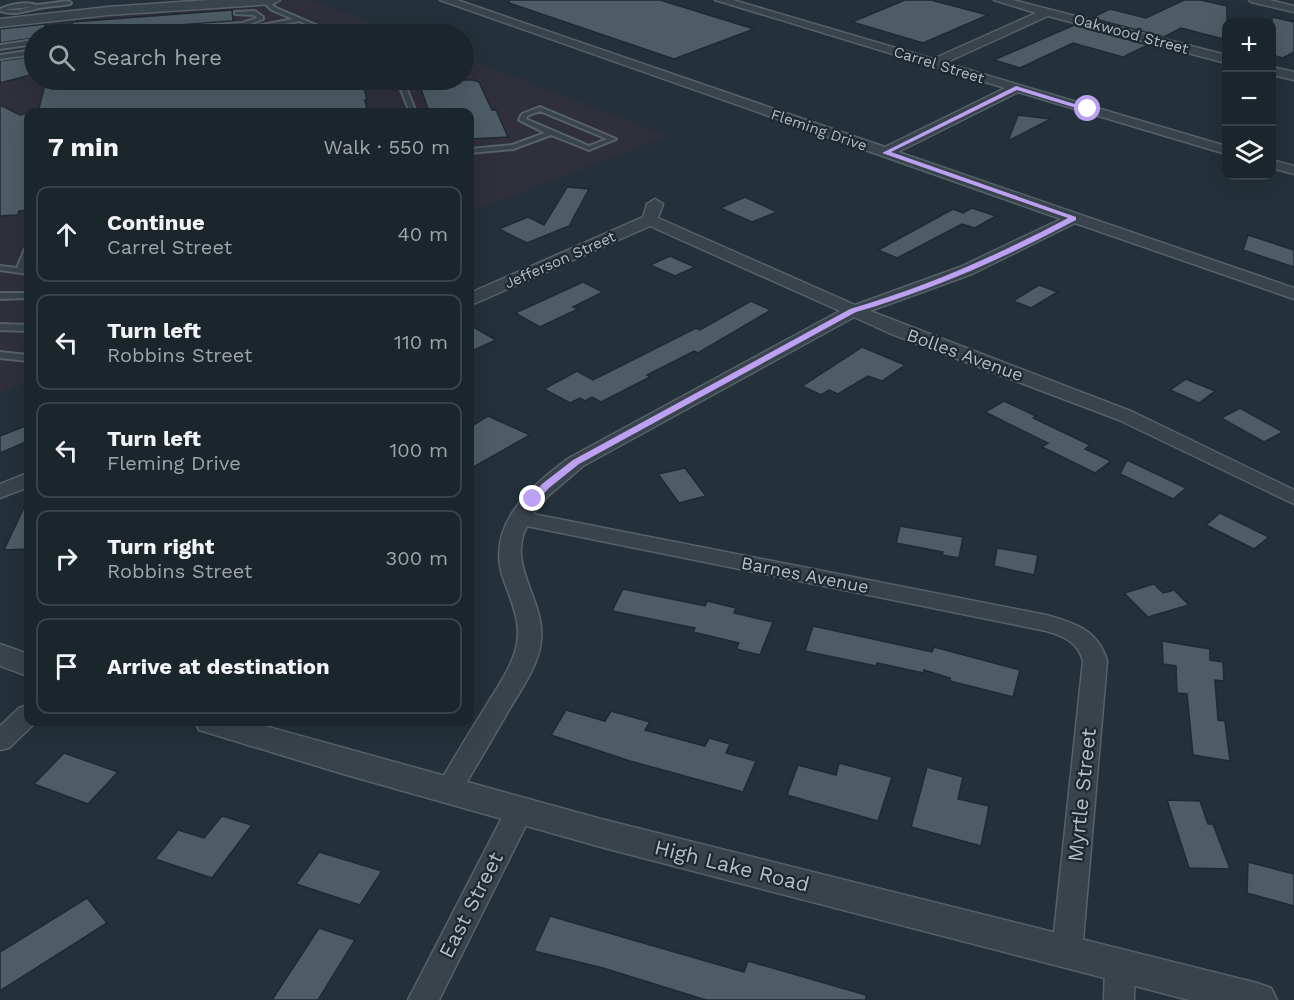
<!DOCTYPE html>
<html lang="en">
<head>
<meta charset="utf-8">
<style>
	body { margin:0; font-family:"Work Sans",sans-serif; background:#242d34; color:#f1f3f6 }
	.controls { position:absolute; right:18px; top:18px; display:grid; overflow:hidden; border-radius:12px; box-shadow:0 6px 24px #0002 }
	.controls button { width:54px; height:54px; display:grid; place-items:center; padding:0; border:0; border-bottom:2px solid #394248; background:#1b252c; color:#f1f3f6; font:30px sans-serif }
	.stop { position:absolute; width:18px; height:18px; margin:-14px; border:4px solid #bca0f2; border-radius:50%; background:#fff }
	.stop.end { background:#bca0f2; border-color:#fff; box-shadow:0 2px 6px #0008 }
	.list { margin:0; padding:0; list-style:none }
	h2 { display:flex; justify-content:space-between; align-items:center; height:78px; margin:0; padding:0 24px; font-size:26px }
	h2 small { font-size:20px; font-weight:400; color:#a0a5a9 }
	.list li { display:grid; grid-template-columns:39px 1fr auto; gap:18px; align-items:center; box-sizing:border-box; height:96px; margin:0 12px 12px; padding:0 12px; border:2px solid #394248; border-radius:12px }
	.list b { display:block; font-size:22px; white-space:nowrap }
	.list p { margin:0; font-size:20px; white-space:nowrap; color:#a0a5a9 }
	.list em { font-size:20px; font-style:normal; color:#a0a5a9 }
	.icon { flex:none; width:33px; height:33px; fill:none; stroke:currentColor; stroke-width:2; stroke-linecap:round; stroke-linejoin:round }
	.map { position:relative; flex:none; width:1294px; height:1000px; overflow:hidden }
	.search { position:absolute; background:#1b252c; box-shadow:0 6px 24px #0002; left:24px; top:24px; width:450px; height:66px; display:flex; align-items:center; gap:15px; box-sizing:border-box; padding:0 21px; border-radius:33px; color:#a0a5a9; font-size:22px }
	.panel { position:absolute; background:#1b252c; box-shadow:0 6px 24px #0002; left:24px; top:108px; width:450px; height:618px; border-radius:12px }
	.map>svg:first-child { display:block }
</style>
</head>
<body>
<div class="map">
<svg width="1294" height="1000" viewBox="0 0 1294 1000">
	<rect width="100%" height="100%" fill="#24313a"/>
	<path fill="#2f303c" d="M297,0H310L401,34H34V80H464V58L668,136L470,212V112H28V382L0,393V26L121,13Z"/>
	<g fill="#4d5c65" stroke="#1f2a32" stroke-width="1.5">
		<path d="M509,0H660L754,29L674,59L509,3Z"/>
		<path d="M905,0H931L988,15L923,43L852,22Z"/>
		<path d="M1184,0H1201L1227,6V40L1181,28L1164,37L1091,18L1110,9L1146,18Z"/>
		<path d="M232,10L233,21L110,30L105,34H73L72,22Z"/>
		<path d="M1272,17L1294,22V52L1283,58L1272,55Z"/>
		<path d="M45,24V34H34V38L0,43V29Z"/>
		<path d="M1074,25L1148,45L1123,57L1073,43L1020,68L994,60Z"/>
		<path d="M34,56V74L0,83V61Z"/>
		<path d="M46,80H362L367,100H365L367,109L344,112H38Z"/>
		<path d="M418,80H472L479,82L492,110H496L508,137L470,139V112H429Z"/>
		<path d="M0,105L20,115L28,113V210L19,211L18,215L0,216Z"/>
		<path d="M1018,115L1051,119L1008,141Z"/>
		<path d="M567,187L589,189L569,226L527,243L499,229L528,217L544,225Z"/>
		<path d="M745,197L777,212L752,222L720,208Z"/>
		<path d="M972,208L996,216L975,228L962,224L897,258L878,250L953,209L963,213Z"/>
		<path d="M1248,235L1294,250V267L1243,250Z"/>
		<path d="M670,256L695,267L675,276L650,265Z"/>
		<path d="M583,282L603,292L573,307L578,309L540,327L515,313Z"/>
		<path d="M1039,285L1058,292L1031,308L1013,301Z"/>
		<path d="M751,301L771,310L698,353L694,351L647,375L650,377L601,402L592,397L585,401L580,398L570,403L544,389L577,371L593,380L696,328L700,330Z"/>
		<path d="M470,325L496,340L470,352Z"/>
		<path d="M862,347L905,365L882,381L868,376L838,394L829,390L821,395L802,386Z"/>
		<path d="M1186,379L1215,391L1199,403L1170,390Z"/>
		<path d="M1004,401L1036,416L1033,418L1090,445L1085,449L1111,461L1095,473L1042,447L1048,443L985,412Z"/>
		<path d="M1240,408L1283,432L1264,442L1221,418Z"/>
		<path d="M488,416L530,435L470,469V427Z"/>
		<path d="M28,425V441L0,453V436Z"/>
		<path d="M1127,460L1186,488L1173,499L1120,474Z"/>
		<path d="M685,468L706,496L679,503L658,474Z"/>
		<path d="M28,499V549L4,550Z"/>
		<path d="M1220,513L1269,537L1254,549L1206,525Z"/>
		<path d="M900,526L963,537L959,558L942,555L943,552L896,543Z"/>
		<path d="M997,548L1038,555L1034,575L994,566Z"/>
		<path d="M1154,584L1163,593L1174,590L1189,605L1148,617L1124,593Z"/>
		<path d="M623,589L705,606L707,601L736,608L734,613L773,622L760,655L736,649L739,643L693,632L695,628L612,611Z"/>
		<path d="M813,626L932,652L934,647L1020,670L1013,697L950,681V678L924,670L923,673L877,663L876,666L805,651Z"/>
		<path d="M1162,641L1210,649V660L1223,662L1224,681L1215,680L1218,720L1225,721L1230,761L1193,755L1187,694L1177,693L1176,666L1163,664Z"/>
		<path d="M566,710L605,721L611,711L650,722L645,730L705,746L709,738L730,744L726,753L756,761L743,792L630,761L551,735Z"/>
		<path d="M64,753L118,772L88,804L34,784Z"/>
		<path d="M839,763L892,777L878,821L787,795L798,765L836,775Z"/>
		<path d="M927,767L963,777L958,799L989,806L981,846L911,827Z"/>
		<path d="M1167,800L1200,801L1208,824H1213L1230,869L1189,868Z"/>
		<path d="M222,816L252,825L212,878L155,859L178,830L204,838Z"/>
		<path d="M319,852L382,871L360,905L296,884Z"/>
		<path d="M1248,862L1294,874V906L1247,893Z"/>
		<path d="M87,898L107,923L0,991V952Z"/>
		<path d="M550,916L744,972L748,961L866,995V1000H706L603,968L534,951Z"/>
		<path d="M319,928L355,940L318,1000H272Z"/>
	</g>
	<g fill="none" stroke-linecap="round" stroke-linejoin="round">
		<defs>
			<g id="service">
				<path d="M263,0H267L276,8L337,34H330L299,21L232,34H222L225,32L293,19L272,10L263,2Z"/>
				<path d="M68,1L71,3L70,4C60,6 50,6 40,8C25,11 15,16 0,11V9C10,4 26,1 37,5ZM31,7L19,10H7L10,9Z"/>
				<path d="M255,11L263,17V19L243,27L129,34H107L110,32L242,23L257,18L254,15L235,14V12Z"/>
				<path d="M291,32H304L307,34H288Z"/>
				<path d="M34,40V44L0,49V45Z"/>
				<path d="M34,50V54L0,59V55Z"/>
				<path d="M397,80H403L416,112H410Z"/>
				<path d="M540,107L616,139L589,150L551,135L513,149L470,153V149L512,145L545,133L519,120L522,114ZM540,111L607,139L589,146L526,119L527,116Z"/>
				<path d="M25,249H28V260L25,269L28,270V274L0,270V266L17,268Z"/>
				<path d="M0,293H28V298L0,299Z"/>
				<path d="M0,324L28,325V331L0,330Z"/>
				<path d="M0,352L28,355V361L0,358Z"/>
			</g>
			<g id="minor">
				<path d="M440,0H457L885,147L1005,88L715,0H733L933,59L1036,13L994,0H1013L1226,55V63L1048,16L945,63L1226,146V154L1018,92L898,152L1294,288V299L1075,223L972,274L870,311L1133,412L1294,490V504L1119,420L889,333L854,317L583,466L548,496L533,514L1046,615C1075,623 1098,630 1107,661L1082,952L1078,961L1067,965L1056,961L1052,952L1083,661C1078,642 1064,636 1046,631L527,526C506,566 546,600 541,641C538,668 519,692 506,715C490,743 473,771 457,799L448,802L439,799L435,792C451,761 471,731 489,701C499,685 509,670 515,652C523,627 513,605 504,581C484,527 529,487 569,458L840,311L650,226L476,303L470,304V293L643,217L647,204L655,199L663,204L658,218L855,305L960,267L1061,219Z"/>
				<path d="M1249,0H1270L1294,6V12L1251,2Z"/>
				<path d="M1272,67L1294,72V80L1272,75Z"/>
				<path d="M1272,160L1294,166V174L1272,168Z"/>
				<path d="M28,473V487L0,498V484Z"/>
				<path d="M28,705V722H36L9,748L0,750V726L19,708Z"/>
				<path d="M519,800L529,804L533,811L439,1000H408L509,804Z"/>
				<path d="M1120,952L1131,956L1135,965L1134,1000H1104L1105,965L1109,956Z"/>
			</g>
			<g id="tertiary">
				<path d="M208,0H280L273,4L108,15L0,27V19L108,7Z"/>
				<path d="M0,644L28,654V676L0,666Z"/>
				<path d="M195,722H250L601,819L1257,983L1271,988L1277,1000H1189L601,847L340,773L199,730Z"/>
			</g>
		</defs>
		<use href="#service" stroke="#566169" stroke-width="4"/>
		<use href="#minor" stroke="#566169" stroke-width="3"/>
		<use href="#tertiary" stroke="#566169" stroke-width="3"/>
		<use href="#service" fill="#38434b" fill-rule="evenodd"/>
		<use href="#minor" fill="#38434b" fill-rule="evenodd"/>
		<use href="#tertiary" fill="#38434b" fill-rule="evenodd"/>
	</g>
	<path fill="#bca0f2" d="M1016,86L1091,109L1086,111L1017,90L891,152L1076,217V220C1006,257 933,290 856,312L579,464L549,488L537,501H530V497L542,484L573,460L850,309C926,287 998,255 1068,218L882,153Z"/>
	<g text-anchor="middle" stroke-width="4.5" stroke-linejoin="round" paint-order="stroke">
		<g font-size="15" fill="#b3bec6" stroke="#1d2830">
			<text transform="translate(1131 34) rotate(15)" y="5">Oakwood Street</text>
			<text transform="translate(939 65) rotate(17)" y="5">Carrel Street</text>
			<text transform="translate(819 130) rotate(19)" y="5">Fleming Drive</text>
			<text transform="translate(560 260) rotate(-24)" y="5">Jefferson Street</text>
		</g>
		<g font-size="18" fill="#b3bec6" stroke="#1d2830">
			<text transform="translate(965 355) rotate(20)" y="6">Bolles Avenue</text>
			<text transform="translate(805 575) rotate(11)" y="6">Barnes Avenue</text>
		</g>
		<g font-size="21" fill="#b3bec6" stroke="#1d2830">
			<text transform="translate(1082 795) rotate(-84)" y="7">Myrtle Street</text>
			<text transform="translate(732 866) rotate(14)" y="7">High Lake Road</text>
			<text transform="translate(471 905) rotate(-63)" y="7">East Street</text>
		</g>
	</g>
</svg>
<div class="controls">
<button>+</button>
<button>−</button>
<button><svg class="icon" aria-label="layers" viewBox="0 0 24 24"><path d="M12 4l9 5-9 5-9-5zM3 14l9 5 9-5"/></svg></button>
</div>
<div class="stop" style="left:1088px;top:109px"></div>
<div class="stop end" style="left:533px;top:499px"></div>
<div class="search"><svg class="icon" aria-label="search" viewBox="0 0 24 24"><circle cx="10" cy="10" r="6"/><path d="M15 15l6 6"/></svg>Search here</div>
<section class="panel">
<h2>7 min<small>Walk · 550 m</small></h2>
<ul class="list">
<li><svg class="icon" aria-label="ahead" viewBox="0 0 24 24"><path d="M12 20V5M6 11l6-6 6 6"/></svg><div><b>Continue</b><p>Carrel Street</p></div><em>40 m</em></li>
<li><svg class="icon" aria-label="left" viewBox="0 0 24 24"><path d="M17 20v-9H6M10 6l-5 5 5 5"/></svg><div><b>Turn left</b><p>Robbins Street</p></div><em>110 m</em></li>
<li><svg class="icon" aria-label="left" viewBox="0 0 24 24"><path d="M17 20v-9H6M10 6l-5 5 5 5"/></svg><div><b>Turn left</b><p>Fleming Drive</p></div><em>100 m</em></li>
<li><svg class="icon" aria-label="right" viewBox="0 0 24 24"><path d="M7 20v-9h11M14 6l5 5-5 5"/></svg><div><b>Turn right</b><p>Robbins Street</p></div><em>300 m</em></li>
<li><svg class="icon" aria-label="arrive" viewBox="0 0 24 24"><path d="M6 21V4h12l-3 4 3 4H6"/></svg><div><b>Arrive at destination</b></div></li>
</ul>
</section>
</div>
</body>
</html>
